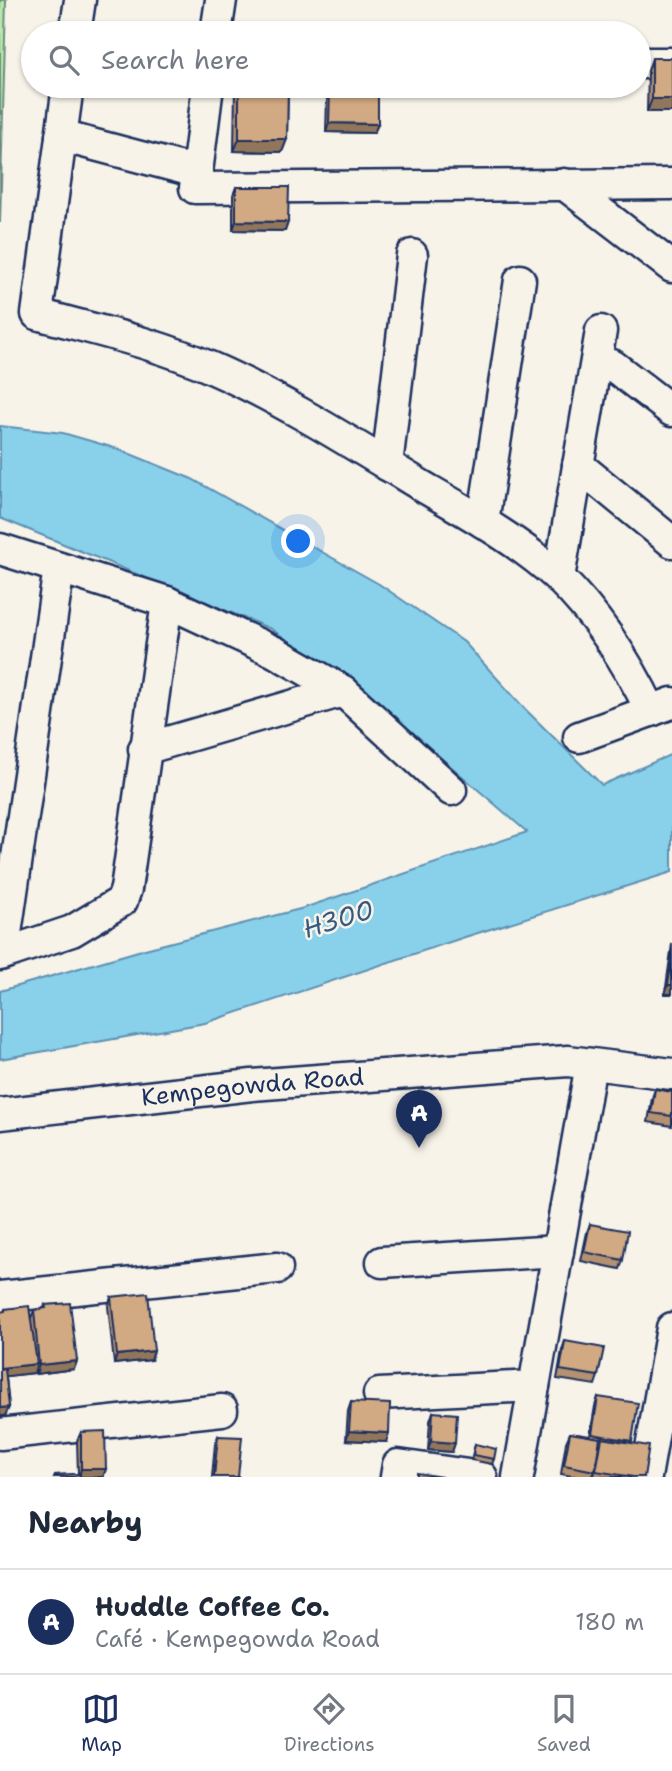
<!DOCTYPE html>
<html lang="en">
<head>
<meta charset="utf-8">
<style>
	body { margin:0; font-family:"Shantell Sans",sans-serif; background:#f2f2f3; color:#1f2937 }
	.you { position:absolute; left:299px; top:542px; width:24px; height:24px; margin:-18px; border:5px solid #fff; border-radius:50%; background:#1a73e8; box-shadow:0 0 0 10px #1a73e833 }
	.badge { display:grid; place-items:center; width:46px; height:46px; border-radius:50%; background:#1b2f5e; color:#fff; font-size:23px; font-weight:700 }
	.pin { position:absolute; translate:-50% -58px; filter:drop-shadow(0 2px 4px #0008) }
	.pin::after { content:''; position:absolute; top:37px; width:24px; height:21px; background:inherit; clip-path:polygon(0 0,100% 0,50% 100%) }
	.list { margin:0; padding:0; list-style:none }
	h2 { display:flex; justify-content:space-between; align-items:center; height:91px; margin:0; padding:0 28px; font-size:30px }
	h2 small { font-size:23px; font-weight:400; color:#747a83 }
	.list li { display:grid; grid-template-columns:46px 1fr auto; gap:21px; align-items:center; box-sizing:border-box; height:105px; padding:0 28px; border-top:2px solid #e0e1e3 }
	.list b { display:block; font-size:26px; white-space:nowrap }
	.list p { margin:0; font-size:23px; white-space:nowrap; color:#747a83 }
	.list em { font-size:23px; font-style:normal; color:#747a83 }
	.icon { flex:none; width:38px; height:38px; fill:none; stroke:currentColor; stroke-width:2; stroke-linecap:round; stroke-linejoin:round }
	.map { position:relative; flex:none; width:672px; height:1477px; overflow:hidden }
	.search { position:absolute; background:#fff; box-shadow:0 2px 5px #0004; left:21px; right:21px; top:21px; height:77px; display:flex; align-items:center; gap:18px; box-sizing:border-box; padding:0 24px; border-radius:38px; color:#747a83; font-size:26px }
	.sheet { height:196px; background:#fff }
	nav { display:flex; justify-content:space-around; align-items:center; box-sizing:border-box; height:98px; border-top:2px solid #e0e1e3; background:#fff; font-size:19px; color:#747a83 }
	nav a { display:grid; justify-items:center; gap:4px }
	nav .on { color:#1b2f5e }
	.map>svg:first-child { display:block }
</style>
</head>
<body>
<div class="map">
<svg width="672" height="1477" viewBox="0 0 672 1477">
	<rect width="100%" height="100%" fill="#f7f3e8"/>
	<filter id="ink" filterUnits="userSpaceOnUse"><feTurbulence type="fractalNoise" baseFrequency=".0143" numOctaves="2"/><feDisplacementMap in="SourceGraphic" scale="14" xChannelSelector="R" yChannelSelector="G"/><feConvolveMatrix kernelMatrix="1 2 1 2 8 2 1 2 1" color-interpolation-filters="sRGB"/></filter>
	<g filter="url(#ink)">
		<path fill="#bae8a7" stroke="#6a8c82" stroke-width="2" d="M0,0H6L0,223Z"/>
		<path fill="#89d1ea" stroke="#5d90b2" stroke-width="2" d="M0,426L63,433L118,449L192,479L379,584L464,642L525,709L602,785L672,754V872L465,937L205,1023L0,1059V991L145,949L304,908L527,832L389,713L271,629L0,518Z"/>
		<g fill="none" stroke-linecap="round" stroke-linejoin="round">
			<defs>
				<g id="minor">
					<path d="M75,33L80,0"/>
					<path d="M216,33L221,0"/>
					<path d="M639,63H672"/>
					<path d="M68,86L37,314C96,330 159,344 214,369C284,400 356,446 422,486C465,511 522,543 558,577C598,616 627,661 651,711"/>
					<path d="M208,86L195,188L672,184"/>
					<path d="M61,136L197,172"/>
					<path d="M564,184L672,267"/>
					<path d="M612,365L672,411"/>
					<path d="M387,465L412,255"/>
					<path d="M578,465L672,542"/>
					<path d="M483,522L520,280"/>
					<path d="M0,549L167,602"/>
					<path d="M559,578L601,331"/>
					<path d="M579,737L672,703"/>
					<path d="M144,749L343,691"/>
					<path d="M3,954L59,568"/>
					<path d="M0,955L72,931L122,901L126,889L167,602L275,652L343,691L451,790"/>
					<path id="s1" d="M0,1114L252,1085L568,1061L672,1074"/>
					<path d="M382,1262L558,1251"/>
					<path d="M0,1297L277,1268"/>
					<path d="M379,1394L534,1386"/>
					<path d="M0,1434L222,1410"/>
					<path d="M396,1477L398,1465L482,1477"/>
					<path d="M518,1477L591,1064"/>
					<path d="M646,1477L672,1328"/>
				</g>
			</defs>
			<use href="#minor" stroke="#1b2f5e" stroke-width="35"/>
			<use href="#minor" stroke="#f7f3e8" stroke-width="30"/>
		</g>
		<g fill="#b49170" stroke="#1b2f5e" stroke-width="2">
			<path d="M652,58H672L647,112L648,71Z"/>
			<path d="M235,86H288L287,139L282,152L234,151Z"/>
			<path d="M330,89L378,124L374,133L326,132L327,98Z"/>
			<path d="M236,187L288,222L285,231L233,230V195Z"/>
			<path d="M672,944V994H665Z"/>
			<path d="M655,1089L672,1092V1126L648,1122L652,1098Z"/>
			<path d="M590,1224L623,1260L620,1269L581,1261L587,1232Z"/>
			<path d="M111,1297L151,1360L114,1364L108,1306Z"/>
			<path d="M45,1305L77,1361L74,1369L36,1374L35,1368L34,1373L6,1376L9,1407L5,1416H0V1312H4L5,1309L31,1318L34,1310L44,1308Z"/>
			<path d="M565,1341L598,1376L595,1385L557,1379L562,1350Z"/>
			<path d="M598,1397L632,1441L631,1443L644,1477H594L598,1447L595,1471L592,1477H577L561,1474L566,1442L570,1433L590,1436L595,1406Z"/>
			<path d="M351,1402L386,1442L346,1440L348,1411Z"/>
			<path d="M433,1412L455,1443L452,1452L428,1450L430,1421Z"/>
			<path d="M81,1432L106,1469L103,1477H54L55,1475L78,1474L77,1441Z"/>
			<path d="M218,1436L238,1477H212L215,1444Z"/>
			<path d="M475,1444L494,1459L492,1464L471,1460Z"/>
		</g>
		<g fill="#92765b" stroke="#1b2f5e" stroke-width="2">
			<path d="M652,99H672V112H647Z"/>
			<path d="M329,123L378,124L374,133L326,132Z"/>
			<path d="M239,139H287L282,152L234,151Z"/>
			<path d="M236,221L288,222L285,231L233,230Z"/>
			<path d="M668,985H672V994H665Z"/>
			<path d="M154,1351L151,1360L114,1364L117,1355Z"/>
			<path d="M77,1361L74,1369L36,1374L39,1365Z"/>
			<path d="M37,1364L34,1373L0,1377V1368Z"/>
			<path d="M9,1407L5,1416H0V1408Z"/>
			<path d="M349,1431L389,1433L386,1442L346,1440Z"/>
			<path d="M431,1441L455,1443L452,1452L428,1450Z"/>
			<path d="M81,1469H106L103,1477H79Z"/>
		</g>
		<g fill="#d1a982" stroke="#1b2f5e" stroke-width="2">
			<rect x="652" y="58" width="20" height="41"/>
			<path d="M239,86H288L287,139H239Z"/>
			<path d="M330,89L378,90V124L329,123Z"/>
			<path d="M236,187H289L288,222L236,221Z"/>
			<path d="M672,958V985H668Z"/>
			<path d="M655,1089L672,1092V1116L651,1113Z"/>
			<path d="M590,1224L628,1231L623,1260L584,1252Z"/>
			<path d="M148,1293L154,1351L117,1355L111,1297Z"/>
			<path d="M70,1303L77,1361L39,1365L34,1310L46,1308L45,1305Z"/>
			<path d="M29,1306L37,1364L0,1368V1312L5,1311V1309Z"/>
			<path d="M565,1341L604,1348L598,1376L560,1370Z"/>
			<path d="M5,1369L9,1407L0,1408V1370Z"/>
			<path d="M598,1397L638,1403L632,1441L592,1434Z"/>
			<path d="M351,1402L390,1404L389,1433L349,1431Z"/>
			<path d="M433,1412L457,1414L455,1443L431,1441Z"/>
			<path d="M105,1431L106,1469H81V1432Z"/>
			<path d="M570,1433L600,1438L595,1471L564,1465Z"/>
			<path d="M218,1436L242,1437L238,1477H214Z"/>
			<path d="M602,1438L649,1446L644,1477H633L596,1471Z"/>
			<path d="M475,1444L496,1449L494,1459L473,1455Z"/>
			<path d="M417,1473L442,1477H417Z"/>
			<path d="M80,1474V1477H55V1475Z"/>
		</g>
	</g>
	<g text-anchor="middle" stroke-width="5" stroke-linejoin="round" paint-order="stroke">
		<g font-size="24" fill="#1b2f5e" stroke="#f7f3e8">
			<text dy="8" stroke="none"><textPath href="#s1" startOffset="254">Kempegowda Road</textPath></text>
		</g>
		<g font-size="26" font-style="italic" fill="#365881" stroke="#f7f3e8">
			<text transform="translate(338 919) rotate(-17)" y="9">H300</text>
		</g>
	</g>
</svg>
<div class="you"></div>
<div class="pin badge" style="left:419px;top:1148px">A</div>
<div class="search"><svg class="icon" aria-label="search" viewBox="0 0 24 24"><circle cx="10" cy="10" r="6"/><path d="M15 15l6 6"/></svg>Search here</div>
</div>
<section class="sheet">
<h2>Nearby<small></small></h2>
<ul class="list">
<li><span class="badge">A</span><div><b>Huddle Coffee Co.</b><p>Café · Kempegowda Road</p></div><em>180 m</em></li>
</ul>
</section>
<nav>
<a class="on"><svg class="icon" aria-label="map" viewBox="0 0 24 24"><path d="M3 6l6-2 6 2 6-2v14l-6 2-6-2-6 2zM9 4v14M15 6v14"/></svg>Map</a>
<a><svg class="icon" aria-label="directions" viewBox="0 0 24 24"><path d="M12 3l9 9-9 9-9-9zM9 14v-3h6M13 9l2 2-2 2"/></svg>Directions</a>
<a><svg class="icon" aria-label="saved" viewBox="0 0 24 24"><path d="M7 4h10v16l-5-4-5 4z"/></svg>Saved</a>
</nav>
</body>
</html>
